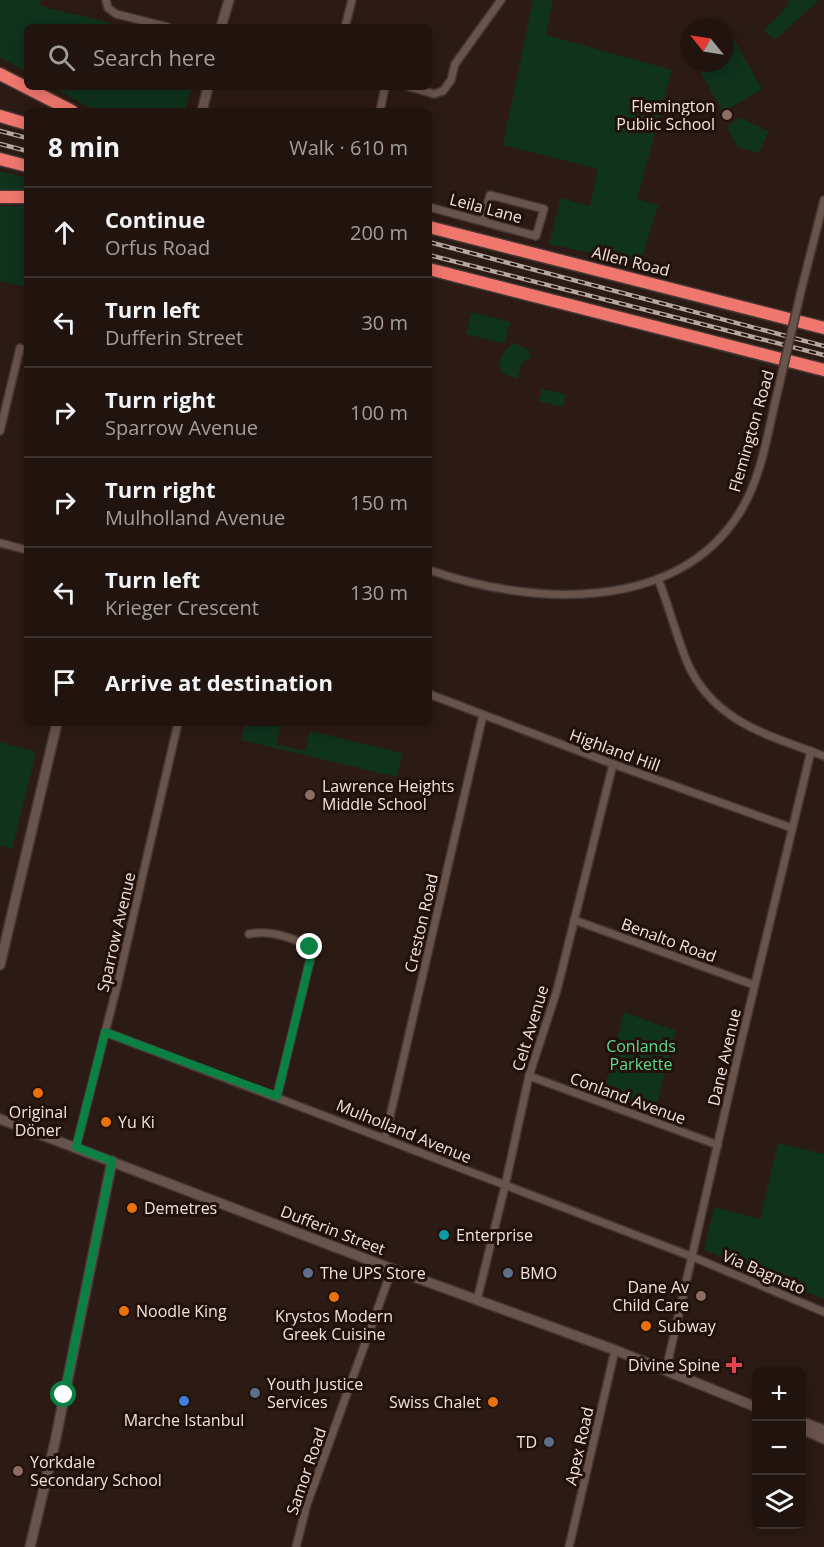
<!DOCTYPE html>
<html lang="en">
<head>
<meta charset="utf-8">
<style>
	body { margin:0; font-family:"Open Sans",sans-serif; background:#2d211d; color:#f1f3f6 }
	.controls { position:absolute; right:18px; bottom:18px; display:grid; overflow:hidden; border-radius:9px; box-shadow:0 3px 15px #0003 }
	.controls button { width:54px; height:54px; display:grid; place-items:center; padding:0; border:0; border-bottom:2px solid #3e332f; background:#21140f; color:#f1f3f6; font:30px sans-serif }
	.compass { position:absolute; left:680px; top:18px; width:54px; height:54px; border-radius:50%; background:#21140f; box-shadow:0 3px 15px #0003; rotate:300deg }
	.stop { position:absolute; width:18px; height:18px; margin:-14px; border:4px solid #0b8043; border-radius:50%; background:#fff }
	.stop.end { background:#0b8043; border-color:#fff; box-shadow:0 2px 6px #0008 }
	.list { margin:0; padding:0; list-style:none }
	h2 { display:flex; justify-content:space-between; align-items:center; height:78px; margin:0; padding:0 24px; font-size:26px }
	h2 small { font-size:20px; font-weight:400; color:#a29e9e }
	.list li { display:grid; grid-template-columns:39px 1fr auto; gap:18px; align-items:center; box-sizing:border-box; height:90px; padding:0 24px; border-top:2px solid #3e332f }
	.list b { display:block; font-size:22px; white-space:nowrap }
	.list p { margin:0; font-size:20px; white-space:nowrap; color:#a29e9e }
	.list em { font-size:20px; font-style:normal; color:#a29e9e }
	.icon { flex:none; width:33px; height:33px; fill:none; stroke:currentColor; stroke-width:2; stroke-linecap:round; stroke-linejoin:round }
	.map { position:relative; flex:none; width:824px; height:1547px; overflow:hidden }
	.search { position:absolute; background:#21140f; box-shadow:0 3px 15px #0003; left:24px; top:24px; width:408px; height:66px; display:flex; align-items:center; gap:15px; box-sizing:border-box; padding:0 21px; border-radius:9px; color:#a29e9e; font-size:22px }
	.panel { position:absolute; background:#21140f; box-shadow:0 3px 15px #0003; left:24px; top:108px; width:408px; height:618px; border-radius:9px }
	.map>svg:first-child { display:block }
</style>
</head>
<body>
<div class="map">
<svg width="824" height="1547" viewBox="0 0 824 1547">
	<rect width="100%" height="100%" fill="#2c1b14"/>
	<g fill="#0f331d">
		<path d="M0,0H41L40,6L127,27H27V73L0,57Z"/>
		<path d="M533,0H553L546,35L672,70L637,199L658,205L640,264L549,244L561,198L590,206L598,169L503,145Z"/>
		<path d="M789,0H819L775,40L764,30L787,7Z"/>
		<path d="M727,27L762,89L723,112L695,63H725Z"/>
		<path d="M52,87H192L184,111H96Z"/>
		<path d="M738,117L769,131L759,153L738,147L727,128Z"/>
		<path d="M0,171L27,178V194H0Z"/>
		<path d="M0,206H27V287L0,281Z"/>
		<path d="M472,312L510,322L504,344L466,334Z"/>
		<path d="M514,343L529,350L531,357L522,363L517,379L502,373C497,360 502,351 514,343Z"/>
		<path d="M542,389L565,394L563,407L539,401Z"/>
		<path d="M245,723H281L276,745L305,751L310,731L402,753L397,777L241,740Z"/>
		<path d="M0,742L36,752L12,849L0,846Z"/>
		<path d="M624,1012L676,1031L654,1113L604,1093Z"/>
		<path d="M778,1143L824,1154V1299L704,1250L714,1207L760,1219Z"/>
	</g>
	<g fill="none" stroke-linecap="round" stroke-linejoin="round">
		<defs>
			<g id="street">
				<path d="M106,0L108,8L116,14L168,27"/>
				<path d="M345,27L352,0"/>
				<path d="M409,87L434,94L443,91L451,80L455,64L501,0"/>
				<path d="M380,111L385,87"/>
				<path d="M429,207L536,236L544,209L490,195L483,221"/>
				<path d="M801,291L824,200"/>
				<path d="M0,431L20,348"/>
				<path d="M0,543L27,550"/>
				<path d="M429,570C529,605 676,615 740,512C762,477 768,430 778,390"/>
				<path d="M658,579C669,606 676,635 687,662C713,722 768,735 824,756"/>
				<path d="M429,694L613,764L792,828"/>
				<path d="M574,920L754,985"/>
				<path d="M249,934C269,930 291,937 310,947L311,956L277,1096"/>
				<path d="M105,1032L693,1257L824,1312"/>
				<path d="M529,1076L718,1145"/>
				<path d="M385,1138L483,715"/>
				<path d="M76,1147L118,982L178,723"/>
				<path d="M477,1300L505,1186L529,1076L557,990L613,764"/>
				<path d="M666,1370L737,1059L811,751"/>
				<path d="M296,1547L307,1504L392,1269"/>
				<path d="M569,1547L615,1350"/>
			</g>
			<g id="secondary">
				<path d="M221,27L229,0"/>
				<path d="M202,111L208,87"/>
				<path d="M0,965L57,723"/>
				<path d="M0,1119L403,1273L615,1350L756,1407"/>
				<path d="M802,1422L824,1430"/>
				<path d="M802,1429L824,1439"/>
				<path d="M30,1547L55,1442L112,1161"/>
			</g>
			<g id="highway">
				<path d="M0,74L72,111"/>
				<path d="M0,116L27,124"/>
				<path d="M0,159L27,166"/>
				<path d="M0,197H27"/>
				<path d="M429,227L824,328"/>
				<path d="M429,269L824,370"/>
			</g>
		</defs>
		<use href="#street" stroke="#443633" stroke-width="10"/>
		<use href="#secondary" stroke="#443633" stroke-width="12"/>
		<use href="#highway" stroke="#443633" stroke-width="15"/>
		<use href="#street" stroke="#69544c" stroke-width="7"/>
		<use href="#secondary" stroke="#69544c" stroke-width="9"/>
		<use href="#highway" stroke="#f0776d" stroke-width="12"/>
		<defs>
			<g id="rail">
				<path d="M0,131L27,138"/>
				<path d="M0,144L27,151"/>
				<path d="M429,242L824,346"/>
				<path d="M429,255L824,355"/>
			</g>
		</defs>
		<use href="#rail" stroke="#b5a7a2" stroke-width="4.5"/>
		<use href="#rail" stroke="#22110b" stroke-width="2" stroke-dasharray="7" stroke-linecap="butt"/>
		<defs>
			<path id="street-bridge" d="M778,390L801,291"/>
		</defs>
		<use href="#street-bridge" stroke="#443633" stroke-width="10" stroke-linecap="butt"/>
		<use href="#street-bridge" stroke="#69544c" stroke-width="7"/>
	</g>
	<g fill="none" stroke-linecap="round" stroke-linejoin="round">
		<path stroke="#0b8043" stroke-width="8" d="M64,1395L112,1161L76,1147L105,1032L277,1096L311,956L310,947"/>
	</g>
	<g fill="#8d6e63" stroke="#22110b" stroke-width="2">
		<circle cx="727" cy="115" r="6"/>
		<circle cx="310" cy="795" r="6"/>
		<circle cx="701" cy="1296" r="6"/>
		<circle cx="18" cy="1471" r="6"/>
	</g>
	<g fill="#e8710a" stroke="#22110b" stroke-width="2">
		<circle cx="38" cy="1093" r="6"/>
		<circle cx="106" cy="1122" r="6"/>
		<circle cx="132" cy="1208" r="6"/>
		<circle cx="334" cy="1297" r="6"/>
		<circle cx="124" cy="1311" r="6"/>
		<circle cx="646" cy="1326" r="6"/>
		<circle cx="493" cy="1402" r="6"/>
	</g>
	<circle fill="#0f9aa8" stroke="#22110b" stroke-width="2" cx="444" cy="1235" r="6"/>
	<g fill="#5c6f8a" stroke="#22110b" stroke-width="2">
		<circle cx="308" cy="1273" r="6"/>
		<circle cx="508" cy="1273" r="6"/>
		<circle cx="255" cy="1393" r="6"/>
		<circle cx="549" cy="1442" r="6"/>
	</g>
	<path fill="#e0444e" stroke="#22110b" stroke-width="2" d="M731 1356h6v6h6v6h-6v6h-6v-6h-6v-6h6z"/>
	<circle fill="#3f7fe0" stroke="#22110b" stroke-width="2" cx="184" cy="1401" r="6"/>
	<g text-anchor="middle" stroke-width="6" stroke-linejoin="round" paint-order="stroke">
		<g font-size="16" fill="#f0e3df" stroke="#22110b" text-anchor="start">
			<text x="715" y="112" text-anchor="end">Flemington<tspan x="715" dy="18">Public School</tspan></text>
			<text x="322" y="792">Lawrence Heights<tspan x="322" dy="18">Middle School</tspan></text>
			<text x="38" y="1118" text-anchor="middle">Original<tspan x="38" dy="18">Döner</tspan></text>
			<text x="118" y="1128">Yu Ki</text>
			<text x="144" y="1214">Demetres</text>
			<text x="456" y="1241">Enterprise</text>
			<text x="320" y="1279">The UPS Store</text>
			<text x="520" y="1279">BMO</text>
			<text x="689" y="1293" text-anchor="end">Dane Av<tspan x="689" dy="18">Child Care</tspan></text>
			<text x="136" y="1317">Noodle King</text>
			<text x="334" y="1322" text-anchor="middle">Krystos Modern<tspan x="334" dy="18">Greek Cuisine</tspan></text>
			<text x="658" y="1332">Subway</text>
			<text x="720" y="1371" text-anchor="end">Divine Spine</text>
			<text x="267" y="1390">Youth Justice<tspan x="267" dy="18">Services</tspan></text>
			<text x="481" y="1408" text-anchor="end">Swiss Chalet</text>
			<text x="184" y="1426" text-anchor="middle">Marche Istanbul</text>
			<text x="537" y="1448" text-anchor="end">TD</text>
			<text x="30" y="1468">Yorkdale<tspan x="30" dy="18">Secondary School</tspan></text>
		</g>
		<g font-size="16" fill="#f0e3df" stroke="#22110b">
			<text transform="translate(486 208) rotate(15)" y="6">Leila Lane</text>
			<text transform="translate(631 261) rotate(14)" y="6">Allen Road</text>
			<text transform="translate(751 431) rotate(-74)" y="6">Flemington Road</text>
			<text transform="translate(615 750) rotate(20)" y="6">Highland Hill</text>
			<text transform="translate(421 923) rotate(-77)" y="6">Creston Road</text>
			<text transform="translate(116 932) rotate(-77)" y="6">Sparrow Avenue</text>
			<text transform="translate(669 940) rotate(20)" y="6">Benalto Road</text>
			<text transform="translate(530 1028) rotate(-73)" y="6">Celt Avenue</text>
			<text transform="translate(724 1057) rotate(-77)" y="6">Dane Avenue</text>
			<text transform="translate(628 1098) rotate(20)" y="6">Conland Avenue</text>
			<text transform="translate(404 1131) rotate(22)" y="6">Mulholland Avenue</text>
			<text transform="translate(333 1230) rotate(21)" y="6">Dufferin Street</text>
			<text transform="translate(764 1272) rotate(23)" y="6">Via Bagnato</text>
			<text transform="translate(579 1446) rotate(-77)" y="6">Apex Road</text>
			<text transform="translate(306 1471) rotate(-71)" y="6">Samor Road</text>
		</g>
		<g font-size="16" fill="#5ddb8d" stroke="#22110b">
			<text x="641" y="1052">Conlands<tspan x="641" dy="18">Parkette</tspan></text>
		</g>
	</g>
</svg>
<div class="controls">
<button>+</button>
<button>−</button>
<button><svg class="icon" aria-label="layers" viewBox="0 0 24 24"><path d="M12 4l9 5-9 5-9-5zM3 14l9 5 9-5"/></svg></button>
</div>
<svg class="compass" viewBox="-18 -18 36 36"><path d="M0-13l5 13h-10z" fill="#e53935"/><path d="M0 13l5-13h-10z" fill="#a29e9e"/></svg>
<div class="stop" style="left:64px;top:1395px"></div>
<div class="stop end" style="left:310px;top:947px"></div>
<div class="search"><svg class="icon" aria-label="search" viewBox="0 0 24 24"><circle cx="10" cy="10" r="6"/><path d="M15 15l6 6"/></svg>Search here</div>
<section class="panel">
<h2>8 min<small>Walk · 610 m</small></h2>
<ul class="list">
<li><svg class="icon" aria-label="ahead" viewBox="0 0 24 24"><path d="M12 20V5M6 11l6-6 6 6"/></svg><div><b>Continue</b><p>Orfus Road</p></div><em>200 m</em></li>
<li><svg class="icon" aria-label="left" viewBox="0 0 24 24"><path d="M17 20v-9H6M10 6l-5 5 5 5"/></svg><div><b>Turn left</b><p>Dufferin Street</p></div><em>30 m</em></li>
<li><svg class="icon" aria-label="right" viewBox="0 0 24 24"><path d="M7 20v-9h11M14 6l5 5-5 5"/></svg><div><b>Turn right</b><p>Sparrow Avenue</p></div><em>100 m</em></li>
<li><svg class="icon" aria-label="right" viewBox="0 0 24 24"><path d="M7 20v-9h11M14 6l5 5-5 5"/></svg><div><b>Turn right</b><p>Mulholland Avenue</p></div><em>150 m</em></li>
<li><svg class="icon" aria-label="left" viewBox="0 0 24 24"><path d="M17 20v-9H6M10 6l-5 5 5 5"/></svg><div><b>Turn left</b><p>Krieger Crescent</p></div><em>130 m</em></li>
<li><svg class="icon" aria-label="arrive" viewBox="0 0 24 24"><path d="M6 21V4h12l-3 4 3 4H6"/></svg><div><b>Arrive at destination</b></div></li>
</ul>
</section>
</div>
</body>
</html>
